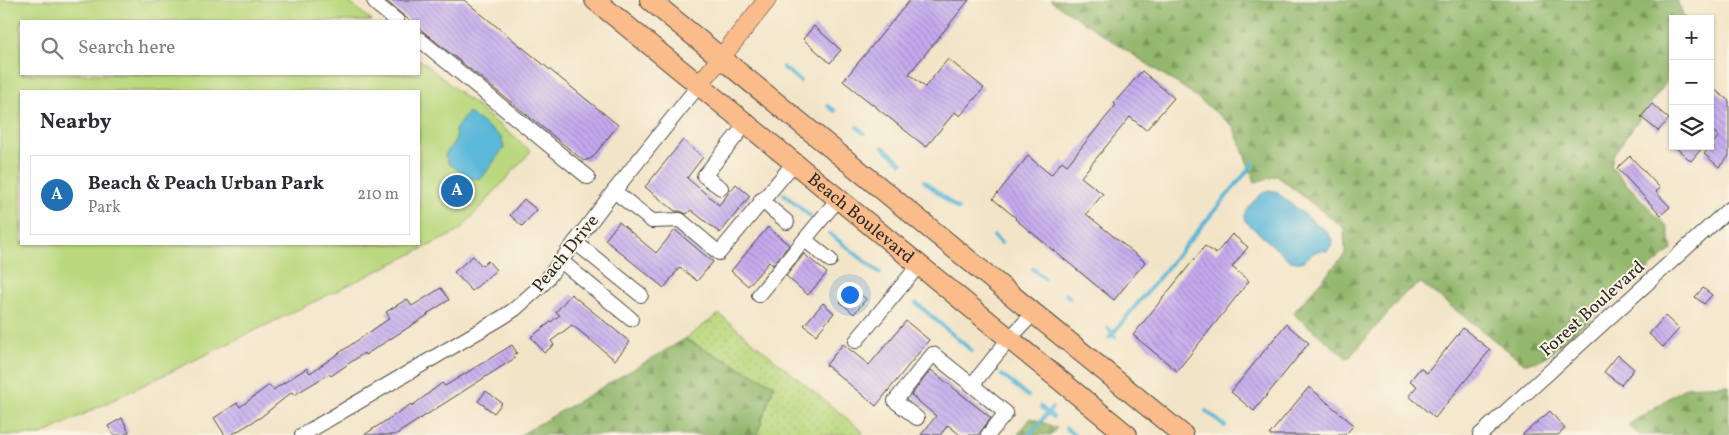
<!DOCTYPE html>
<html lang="en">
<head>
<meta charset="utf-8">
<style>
	body { margin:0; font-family:Vollkorn,serif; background:#f2f2f3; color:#2b2b33 }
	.controls { position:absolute; right:15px; top:15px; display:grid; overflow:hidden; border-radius:0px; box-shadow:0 1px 4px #0004 }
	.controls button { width:45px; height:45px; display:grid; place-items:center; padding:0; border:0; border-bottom:1px solid #e1e1e2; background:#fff; color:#2b2b33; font:25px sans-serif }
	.you { position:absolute; left:849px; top:294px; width:18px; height:18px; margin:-12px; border:4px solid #fff; border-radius:50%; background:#1a73e8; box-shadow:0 0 0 8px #1a73e833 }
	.badge { display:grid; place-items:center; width:32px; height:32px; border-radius:50%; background:#1f6fb2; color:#fff; font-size:16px; font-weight:700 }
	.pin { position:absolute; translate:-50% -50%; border:2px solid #fff; box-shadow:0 1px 5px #0006 }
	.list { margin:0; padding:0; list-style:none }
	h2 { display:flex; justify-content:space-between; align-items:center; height:65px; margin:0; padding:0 20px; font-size:21px }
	h2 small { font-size:16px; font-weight:400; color:#7c7c81 }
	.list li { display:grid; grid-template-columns:32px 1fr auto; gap:15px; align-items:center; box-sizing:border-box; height:80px; margin:0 10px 10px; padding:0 10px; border:1px solid #e1e1e2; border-radius:0px }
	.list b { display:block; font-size:19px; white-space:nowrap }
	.list p { margin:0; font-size:16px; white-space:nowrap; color:#7c7c81 }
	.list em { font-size:16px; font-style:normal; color:#7c7c81 }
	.icon { flex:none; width:28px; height:28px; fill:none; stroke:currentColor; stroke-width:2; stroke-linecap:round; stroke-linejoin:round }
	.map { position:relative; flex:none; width:1729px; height:435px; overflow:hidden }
	.search { position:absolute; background:#fff; box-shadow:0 1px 4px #0004; left:20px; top:20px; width:400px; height:55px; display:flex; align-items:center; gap:12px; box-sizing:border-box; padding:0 18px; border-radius:0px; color:#7c7c81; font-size:19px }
	.panel { position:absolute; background:#fff; box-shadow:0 1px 4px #0004; left:20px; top:90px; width:400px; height:155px; border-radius:0px }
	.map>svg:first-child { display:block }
</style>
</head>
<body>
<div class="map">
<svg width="1729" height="435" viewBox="0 0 1729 435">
	<defs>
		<pattern id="grass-dots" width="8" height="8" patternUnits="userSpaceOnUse" patternTransform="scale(1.25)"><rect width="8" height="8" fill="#bad87e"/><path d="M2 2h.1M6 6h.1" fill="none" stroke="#a0ba6d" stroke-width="1.8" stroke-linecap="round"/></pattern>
		<pattern id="forest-firs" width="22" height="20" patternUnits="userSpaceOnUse" patternTransform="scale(1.25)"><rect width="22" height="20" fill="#93b86d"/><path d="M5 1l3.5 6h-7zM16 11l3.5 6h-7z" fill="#78965a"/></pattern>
		<pattern id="building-back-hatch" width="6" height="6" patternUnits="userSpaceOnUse" patternTransform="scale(1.25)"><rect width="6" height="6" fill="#c5abef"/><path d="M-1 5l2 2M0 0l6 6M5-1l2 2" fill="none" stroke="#a08bc2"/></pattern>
	</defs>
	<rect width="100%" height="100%" fill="#fcf5e5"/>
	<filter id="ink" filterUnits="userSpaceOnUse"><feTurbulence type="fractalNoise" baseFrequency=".02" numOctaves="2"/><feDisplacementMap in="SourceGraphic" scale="10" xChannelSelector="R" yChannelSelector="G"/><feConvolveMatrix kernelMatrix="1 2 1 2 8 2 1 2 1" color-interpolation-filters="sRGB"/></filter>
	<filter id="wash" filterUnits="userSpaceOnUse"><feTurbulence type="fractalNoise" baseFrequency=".0096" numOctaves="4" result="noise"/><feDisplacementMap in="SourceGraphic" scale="20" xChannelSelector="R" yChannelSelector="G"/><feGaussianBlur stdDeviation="1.12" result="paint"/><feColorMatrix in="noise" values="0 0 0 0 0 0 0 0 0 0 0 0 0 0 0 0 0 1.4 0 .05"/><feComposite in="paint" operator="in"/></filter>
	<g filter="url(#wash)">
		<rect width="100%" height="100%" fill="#f2e4c7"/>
		<path fill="url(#grass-dots)" stroke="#728254" d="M719,314L863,432L861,435H757L774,385L685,339Z"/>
		<g fill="url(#forest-firs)" stroke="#5f724c">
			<path d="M1050,0H1677L1685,19H1673V73L1613,155L1611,167L1667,227L1672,249L1542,360L1525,364L1421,283L1405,293L1348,359L1297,317L1294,312L1345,254L1344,228L1277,176L1255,182L1233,126L1190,92Z"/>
			<path d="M685,339L774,385L757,435H520Z"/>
			<path d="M1729,385V435H1639L1628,425L1686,387Z"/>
			<path d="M1031,418L1057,428L1051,435H1017Z"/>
		</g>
		<path fill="#bad87e" stroke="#728254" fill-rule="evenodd" d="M0,0H346L372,21H21V74H419V59L531,151L459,231L41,435H0ZM21,91H419V244H21Z"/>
		<g fill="#5bb8d9" stroke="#437282">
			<path d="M468,112L501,137L504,147L482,178L471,179L449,164L445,155L456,139L455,130Z"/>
			<path d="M1268,190L1275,191L1327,232L1333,241L1331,247L1327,251C1324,251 1321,250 1318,251C1305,255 1307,267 1289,260L1245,221L1244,216C1248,206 1258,195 1268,190Z"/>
		</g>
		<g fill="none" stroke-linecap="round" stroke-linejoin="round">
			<g stroke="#5bb8d9" stroke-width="4">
				<path d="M783,67L800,81"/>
				<path d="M828,106L835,111"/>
				<path d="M857,127L864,133"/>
				<path d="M883,147L902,163"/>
				<path d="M924,181L958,209"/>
				<path d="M784,194L811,217"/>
				<path d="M829,233L880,273"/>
				<path d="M994,236L1001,243"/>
				<path d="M1033,269L1044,278"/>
				<path d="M1066,294L1070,298"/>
				<path d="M916,303L972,351"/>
				<path d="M1108,328L1115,337"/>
				<path d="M1109,338L1254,163"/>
				<path d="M1002,375L1028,396"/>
				<path d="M1041,407L1053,417"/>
				<path d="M1206,411L1225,426"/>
				<path d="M1066,428L1074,435"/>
				<path d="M1029,435L1052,408"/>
			</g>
		</g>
		<g id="blocks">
			<g fill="url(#building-back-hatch)">
				<path d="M385,0H464L618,125L592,158L584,161L419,28V21H410Z"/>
				<path d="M910,0H969L909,74L925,87L948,59L984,88L960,116L955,112L926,147L843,81Z"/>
				<path d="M814,26L841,50L830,63L803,39Z"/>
				<path d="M1142,71L1174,98L1146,130L1130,117L1081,177L1103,194L1086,214L1145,262L1114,300L1015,219L1016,218L993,199L1028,156L1051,175L1062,161L1067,165L1116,105L1114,103Z"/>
				<path d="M1710,86L1729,101V156L1719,167L1704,154L1719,136L1710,129Z"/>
				<path d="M1652,104L1669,119L1658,131L1641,117Z"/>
				<path d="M683,140L703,157L687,178L719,205L736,184L750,196L720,233L691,210L687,214L680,211H675L645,187Z"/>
				<path d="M1674,146H1704L1691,161Z"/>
				<path d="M1630,156L1660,188L1656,192L1670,207L1661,215L1617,168Z"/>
				<path d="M524,199L537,210L522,226L510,215Z"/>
				<path d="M619,222L656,253L675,230L713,262L697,281L680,267L664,288L605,240Z"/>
				<path d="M768,227L789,245L773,265L769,262L748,286L731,271Z"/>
				<path d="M1232,234L1248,247L1232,267L1249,281L1177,371L1133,335L1205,246L1216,254Z"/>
				<path d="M804,254L827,273L808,295L786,276Z"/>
				<path d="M473,256L482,266L488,261L496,270L472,291L454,272Z"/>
				<path d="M852,287L866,299L854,314L840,302Z"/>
				<path d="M441,288L449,300L427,314L428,315L365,355L364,353L331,376L329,374L294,395L292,392L261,417L231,435H225L214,418L237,403L240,407L269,385L273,390L307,368L310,373L390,318L386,312L407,299L412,306Z"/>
				<path d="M1703,288L1712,295L1704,304L1695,297Z"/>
				<path d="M571,294L630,342L615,360L572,325L551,341L554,345L544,353L531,337L560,315L556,312Z"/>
				<path d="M823,303L834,313L816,335L804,325Z"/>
				<path d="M1665,316L1679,329L1663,347L1649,334Z"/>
				<path d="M906,321L929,340L876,406L826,365L843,344L869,365Z"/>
				<path d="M1286,324L1309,343L1254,411L1231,392Z"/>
				<path d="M1463,328L1490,350L1435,418L1409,396L1417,386L1410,381L1420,368L1427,373Z"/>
				<path d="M512,345L517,353L513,355L515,358L395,435H364L411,404L412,406L442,383L445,386Z"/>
				<path d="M1618,355L1634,369L1621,385L1604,372Z"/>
				<path d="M931,370L991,418L978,435H960L948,425L940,435H921L936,416L911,395Z"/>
				<path d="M1309,387L1354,425L1345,435H1269Z"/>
				<path d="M486,391L502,403L494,413L478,401Z"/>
				<path d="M1550,411L1565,429L1558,435H1522Z"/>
				<path d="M122,418L129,432L123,435H113L108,426Z"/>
			</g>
		</g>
	</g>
	<g filter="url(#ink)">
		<use href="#blocks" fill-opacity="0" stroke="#494742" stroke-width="1"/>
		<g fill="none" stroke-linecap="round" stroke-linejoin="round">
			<defs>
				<g id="minor">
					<path d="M374,0L376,4L397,21"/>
					<path d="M419,39L588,177"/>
					<path d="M721,188L704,176L746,124"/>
					<path d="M614,191L652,221L680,220L719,253L794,163"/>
					<path d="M761,200L787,222"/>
					<path d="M805,240L830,260"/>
					<path d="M575,242L641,295"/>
					<path d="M561,261L631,319"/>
					<path d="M759,295L838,199"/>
					<path d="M856,341L919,265"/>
					<path d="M972,385L1006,413L988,435"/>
					<path d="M917,418L895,401L933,354L972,385L1009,339L1034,313"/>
					<path d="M302,435L503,317L515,309L544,283L614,191L699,85"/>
					<path d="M1480,435L1729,209"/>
				</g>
				<path id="major" d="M699,85L767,0"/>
				<g id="highway">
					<path id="s1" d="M595,0L1127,435"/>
					<path d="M650,0L1183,435"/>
				</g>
			</defs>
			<use href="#minor" stroke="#494742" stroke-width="16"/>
			<use href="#major" stroke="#494742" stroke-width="19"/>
			<use href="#highway" stroke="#494742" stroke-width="22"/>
			<use href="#minor" stroke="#fff" stroke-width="14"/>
			<use href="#major" stroke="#f9bc8a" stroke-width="18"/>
			<use href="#highway" stroke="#f9bc8a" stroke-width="20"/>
		</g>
	</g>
	<g text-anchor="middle" stroke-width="4" stroke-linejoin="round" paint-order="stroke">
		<g font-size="18" fill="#2b2b2b" stroke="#fcf5e5">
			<text dy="6" stroke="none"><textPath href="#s1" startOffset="344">Beach Boulevard</textPath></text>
			<text transform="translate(565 253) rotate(-51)" y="6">Peach Drive</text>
			<text transform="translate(1592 308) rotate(-42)" y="6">Forest Boulevard</text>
		</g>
	</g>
</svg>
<div class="controls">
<button>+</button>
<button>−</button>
<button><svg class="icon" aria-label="layers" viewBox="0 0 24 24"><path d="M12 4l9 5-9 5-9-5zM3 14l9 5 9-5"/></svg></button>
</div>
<div class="you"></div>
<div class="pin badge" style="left:457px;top:191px">A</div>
<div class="search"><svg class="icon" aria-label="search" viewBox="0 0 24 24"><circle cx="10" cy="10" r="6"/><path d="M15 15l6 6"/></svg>Search here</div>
<section class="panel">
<h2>Nearby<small></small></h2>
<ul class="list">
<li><span class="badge">A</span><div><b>Beach &amp; Peach Urban Park</b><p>Park</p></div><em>210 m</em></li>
</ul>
</section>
</div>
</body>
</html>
